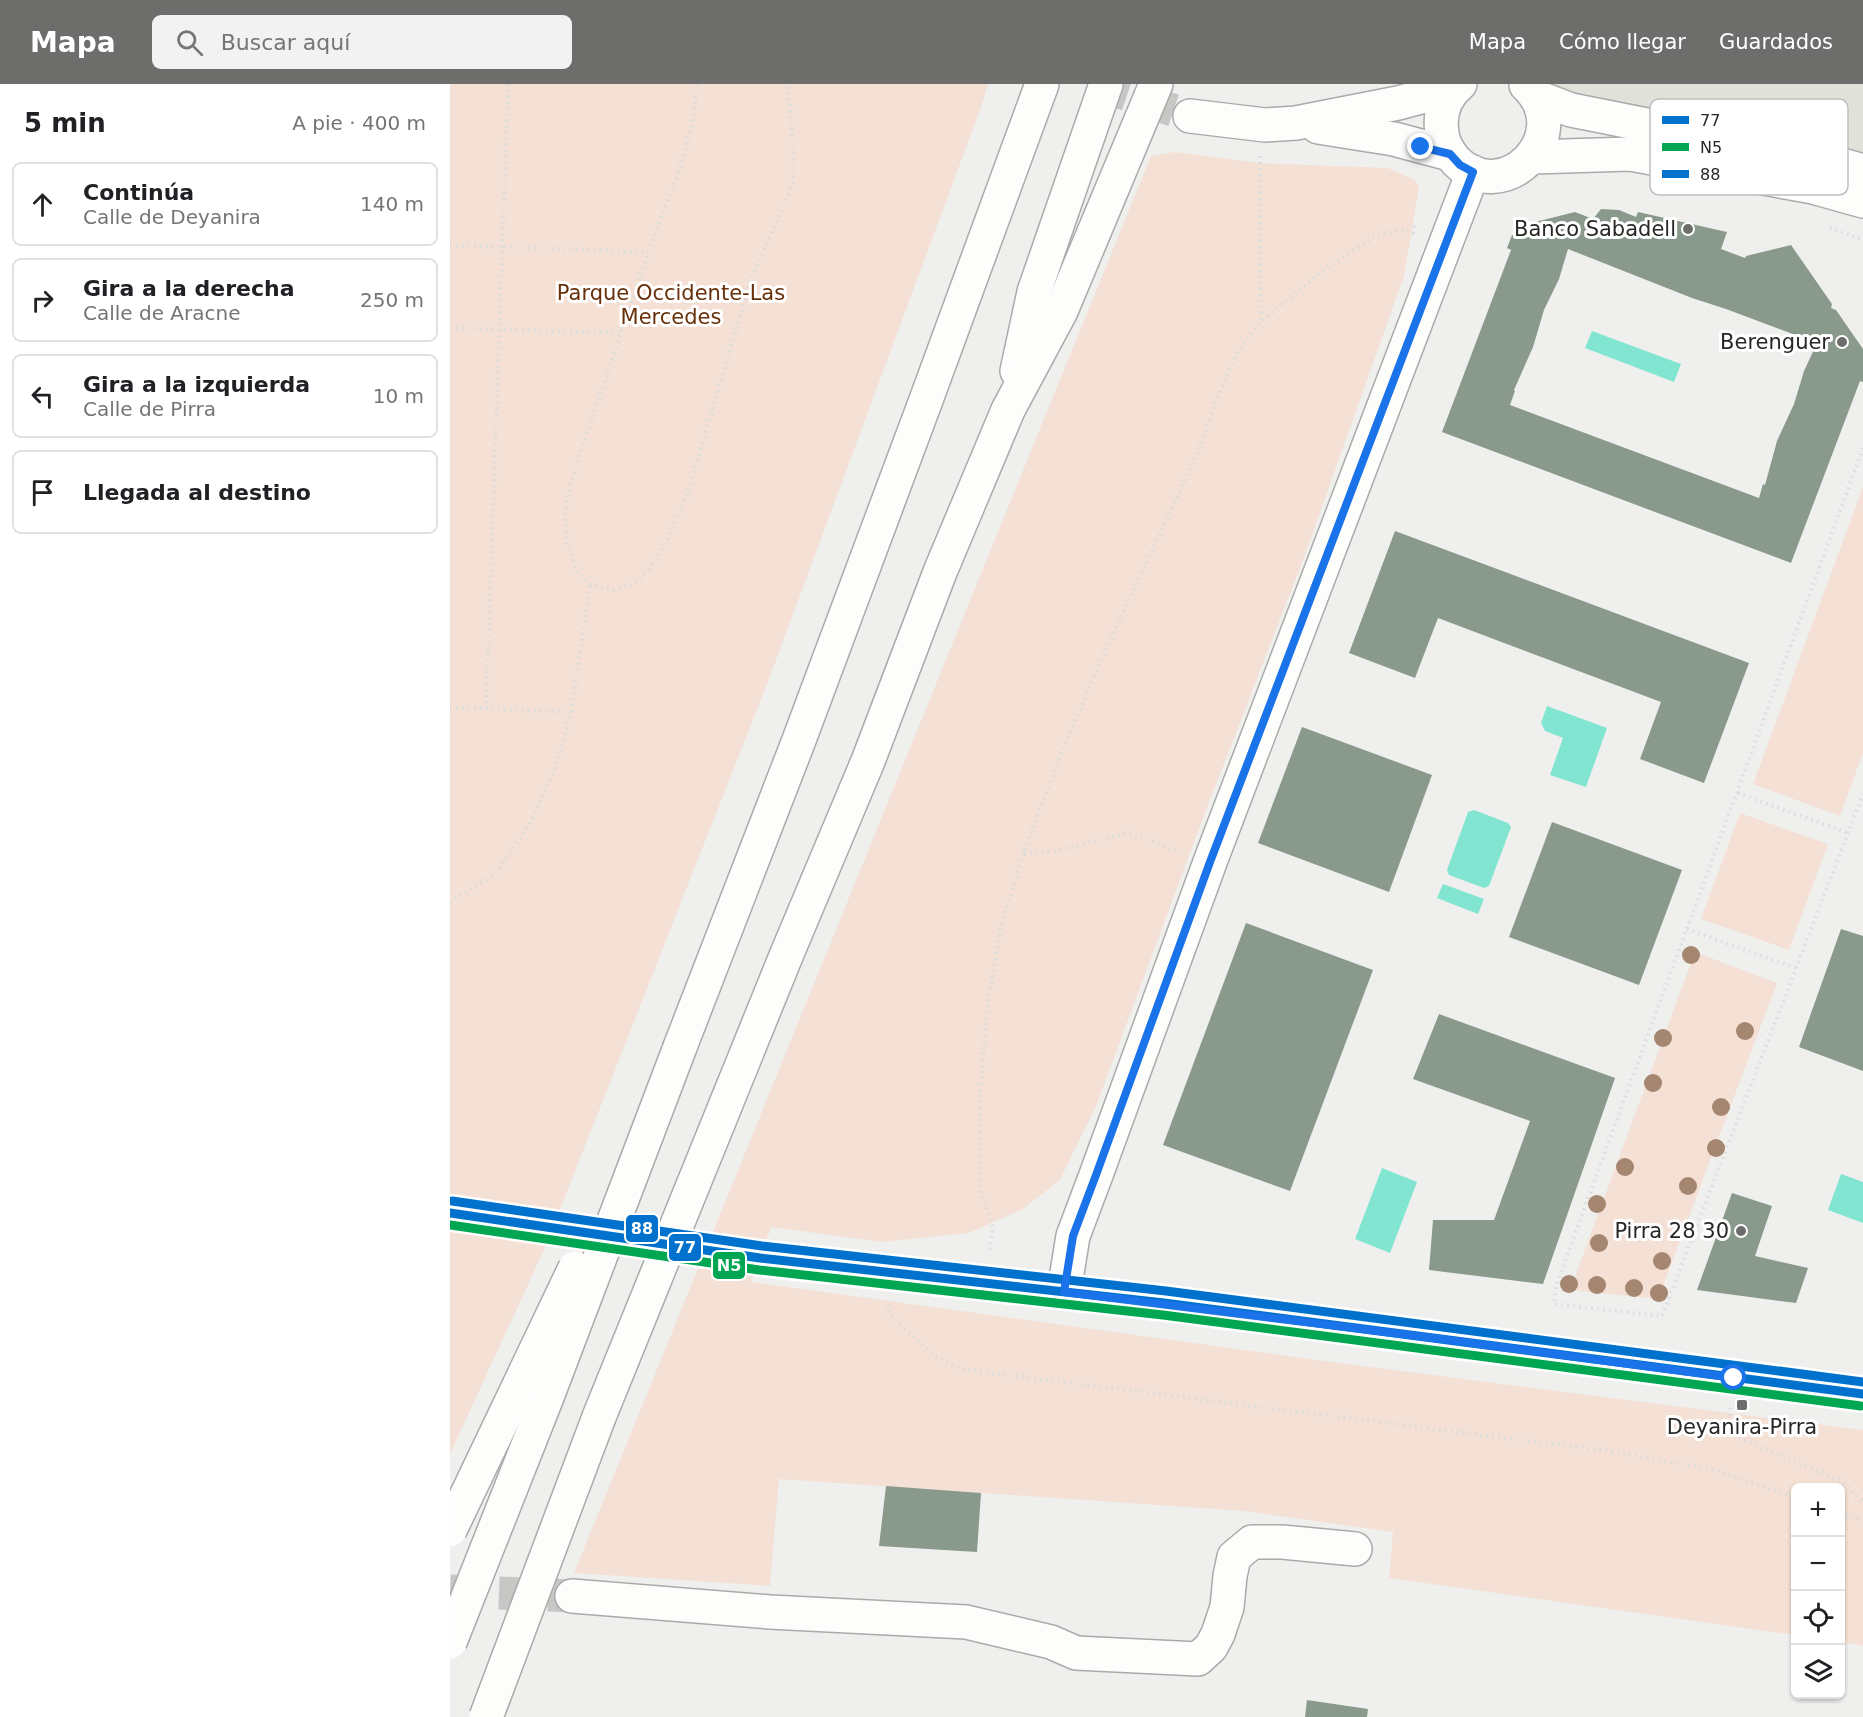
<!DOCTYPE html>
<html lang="es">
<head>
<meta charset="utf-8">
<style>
	body { margin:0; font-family:"DejaVu Sans",sans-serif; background:#f2f2f2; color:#202124 }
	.controls { position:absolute; right:18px; bottom:18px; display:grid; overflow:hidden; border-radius:9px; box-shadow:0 2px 4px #0004 }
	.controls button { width:54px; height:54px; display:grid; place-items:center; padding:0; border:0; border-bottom:2px solid #e0e0e0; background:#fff; color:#202124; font:30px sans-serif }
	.stop { position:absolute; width:18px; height:18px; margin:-14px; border:4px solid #1a73e8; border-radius:50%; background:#fff }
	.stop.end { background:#1a73e8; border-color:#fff; box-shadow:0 2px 6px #0008 }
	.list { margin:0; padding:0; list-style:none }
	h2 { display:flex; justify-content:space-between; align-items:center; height:78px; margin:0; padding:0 24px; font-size:26px }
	h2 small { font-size:20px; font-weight:400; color:#757577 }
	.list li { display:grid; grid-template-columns:39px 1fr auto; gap:18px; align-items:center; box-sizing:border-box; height:84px; margin:0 12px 12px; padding:0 12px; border:2px solid #e0e0e0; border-radius:9px }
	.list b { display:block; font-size:22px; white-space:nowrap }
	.list p { margin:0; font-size:20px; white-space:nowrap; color:#757577 }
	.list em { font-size:20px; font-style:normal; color:#757577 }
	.icon { flex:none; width:33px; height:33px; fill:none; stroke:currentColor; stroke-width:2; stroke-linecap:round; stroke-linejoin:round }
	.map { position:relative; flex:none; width:1413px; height:1633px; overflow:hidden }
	header { display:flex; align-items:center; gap:36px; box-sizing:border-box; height:84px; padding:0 30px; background:#6d6d6b; color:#fff }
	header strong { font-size:28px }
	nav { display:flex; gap:33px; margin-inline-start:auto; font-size:21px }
	.search { width:420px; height:54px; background:#f2f2f2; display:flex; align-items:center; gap:15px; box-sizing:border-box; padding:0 21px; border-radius:9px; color:#757577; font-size:22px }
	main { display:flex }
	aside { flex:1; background:#fff }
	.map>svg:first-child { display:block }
</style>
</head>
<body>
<header>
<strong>Mapa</strong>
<div class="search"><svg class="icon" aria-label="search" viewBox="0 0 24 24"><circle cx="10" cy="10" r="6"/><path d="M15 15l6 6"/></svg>Buscar aquí</div>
<nav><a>Mapa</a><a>Cómo llegar</a><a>Guardados</a></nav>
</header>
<main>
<aside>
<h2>5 min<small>A pie · 400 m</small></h2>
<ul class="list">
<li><svg class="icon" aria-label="ahead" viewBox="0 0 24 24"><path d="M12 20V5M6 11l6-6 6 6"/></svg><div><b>Continúa</b><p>Calle de Deyanira</p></div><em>140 m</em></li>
<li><svg class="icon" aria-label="right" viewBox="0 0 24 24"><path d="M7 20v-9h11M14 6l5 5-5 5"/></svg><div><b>Gira a la derecha</b><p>Calle de Aracne</p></div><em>250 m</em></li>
<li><svg class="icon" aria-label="left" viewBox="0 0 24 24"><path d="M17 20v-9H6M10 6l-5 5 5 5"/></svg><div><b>Gira a la izquierda</b><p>Calle de Pirra</p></div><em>10 m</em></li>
<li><svg class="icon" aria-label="arrive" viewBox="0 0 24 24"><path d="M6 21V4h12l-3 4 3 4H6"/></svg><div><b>Llegada al destino</b></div></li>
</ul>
</aside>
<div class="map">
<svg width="1413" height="1633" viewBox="0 0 1413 1633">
	<rect width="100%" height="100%" fill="#eff0ee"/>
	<path fill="#e0e2da" d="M1075,0H1413V87Z"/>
	<g fill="#f4e0d5">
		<path d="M0,0H538L530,26L319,595L94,1166L0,1370Z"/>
		<path d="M725,68L810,79L938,84L965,96L969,104L954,192L856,468L755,729L646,1022L610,1096L573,1125L519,1149L432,1158L321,1143L301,1198L897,1280L1413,1346V1563L1411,1561L1391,1558L1390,1404H1346L1345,1551L939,1494L943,1448L794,1427L329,1395L320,1502L124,1489L701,72Z"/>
		<path d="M1413,403V669L1390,732L1303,700Z"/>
		<path d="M1290,729L1378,760L1339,866L1251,835Z"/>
		<path d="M1245,868L1327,899L1208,1215L1120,1206Z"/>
	</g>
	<g fill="#82e5d1">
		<path d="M1142,247L1231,280L1224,298L1135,264Z"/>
		<path d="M1097,622L1157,644L1136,703L1100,691L1113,654L1095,647L1091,639Z"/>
		<path d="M1024,726L1058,739L1061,743L1039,802L1034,804L999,791L997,786L1018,728Z"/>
		<path d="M993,800L1034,815L1028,830L987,814Z"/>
		<path d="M932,1084L967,1098L940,1169L905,1155Z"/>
		<path d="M1391,1090L1413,1098V1139L1378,1126Z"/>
	</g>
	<g fill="#89998b" fill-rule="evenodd">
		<path d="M1151,125L1169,126L1186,133L1188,128L1277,148L1271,165L1295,174L1296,172L1341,161L1382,220L1381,224L1386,226L1413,265V298L1410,297L1341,479L992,348L1061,166L1057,164L1062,151L1065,153L1069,142L1125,128L1143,135ZM1118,165L1242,214L1276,225L1367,259L1354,287L1344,320L1327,357L1315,401L1313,400L1309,414L1060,321L1065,307L1064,306L1083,263L1094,226L1109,195Z"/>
		<path d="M945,447L1299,579L1254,699L1190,675L1211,618L988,534L965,594L899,569Z"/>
		<path d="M852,643L982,691L939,808L808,759Z"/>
		<path d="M1102,738L1232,786L1189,901L1059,853Z"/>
		<path d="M796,839L923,886L840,1107L713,1061Z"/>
		<path d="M1391,845L1413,852V987L1349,963Z"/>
		<path d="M989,930L1165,994L1093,1200L979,1186L983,1136H1044L1080,1037L963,995Z"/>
		<path d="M1282,1109L1322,1122L1305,1172L1358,1184L1346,1219L1247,1206Z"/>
		<path d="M436,1402L531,1409L527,1468L429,1462Z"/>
		<path d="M857,1616L918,1625L917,1633H855Z"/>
	</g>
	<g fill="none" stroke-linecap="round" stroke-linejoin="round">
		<g stroke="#c7c8c6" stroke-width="33" stroke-dasharray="33 16" stroke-linecap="butt">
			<path d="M646,0L740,32"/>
			<path d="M61,1137L310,1174"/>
			<path d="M0,1507L122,1512"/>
		</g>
		<defs>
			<g id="minor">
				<path d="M1010,0C994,13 989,30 992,49C993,60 999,69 1006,77C1054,125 1128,50 1076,1"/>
				<path d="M1087,13L1121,26L1378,77L1413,87"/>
				<path d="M740,32L815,41L846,39L948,19L1004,4"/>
				<path d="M868,43L944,55L1000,70"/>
				<path d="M1082,73L1180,70L1363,103L1413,117"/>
				<path d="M0,1129L61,1137"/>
				<path d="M310,1174L714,1219L1413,1310"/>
				<path d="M614,1207L623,1152L646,1091L760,778L1023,88"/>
				<path d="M122,1512L320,1528L516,1538L601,1558L626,1569L748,1575L761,1563L768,1550L777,1523L780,1492L784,1473L802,1458H832L905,1465"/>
			</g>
			<g id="highway">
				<path d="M567,287L584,208L656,0"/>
				<path d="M230,963L349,656L476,316L592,0"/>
				<path d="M149,1333L336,872L418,677L490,488L558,326L611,227L706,0"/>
			</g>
		</defs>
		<use href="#minor" stroke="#aaaba9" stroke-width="36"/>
		<use href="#highway" stroke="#aaaba9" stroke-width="36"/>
		<g stroke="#dbdcdb" stroke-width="4" stroke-dasharray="1.5 4.5" stroke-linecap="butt">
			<path d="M247,0L243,38L227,92L198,168L171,249L120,401L115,430L117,459L127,488L140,500L164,506L188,497L202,482L218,455L238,408L302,192L330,131L343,98V66L340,22L336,0"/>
			<path d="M810,72L811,238"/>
			<path d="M1380,144L1413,156"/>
			<path d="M0,161L198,168"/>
			<path d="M0,244L171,249"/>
			<path d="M1413,364L1106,1202L1104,1220L1212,1232L1413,710"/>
			<path d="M0,623L121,628"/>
			<path d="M36,625L58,0"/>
			<path d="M1288,709L1398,749"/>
			<path d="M574,770L611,766L678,749L731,768"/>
			<path d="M0,818L45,790L80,740L106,682L121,628L140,501"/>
			<path d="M1237,845L1346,884"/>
			<path d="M540,1166L543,1143L529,1104L530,1011L538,916L553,833L578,756L611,670L651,576L748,368L770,307L788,267L811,238L876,184L927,151L950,145L963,149L965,141"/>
			<path d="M438,1221L439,1230L484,1271L511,1285L1159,1367L1261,1385L1346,1414"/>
			<path d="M1280,1324L1278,1335L1280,1350L1391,1397L1413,1417"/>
			<path d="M1390,1429L1413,1437"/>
		</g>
		<use href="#minor" stroke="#fdfdfc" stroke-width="33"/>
		<use href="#highway" stroke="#fdfdfc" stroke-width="33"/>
		<defs>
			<g id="highway-bridge">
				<path d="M0,1446L125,1184"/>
				<path d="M0,1558L97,1313L230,963"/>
				<path d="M36,1633L149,1333"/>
			</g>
		</defs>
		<use href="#highway-bridge" stroke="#aaaba9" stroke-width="36" stroke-linecap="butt"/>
		<use href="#highway-bridge" stroke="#fdfdfc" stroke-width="33"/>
		<defs>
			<path id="bus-1" d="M0,1129L310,1174L714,1219L1413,1310"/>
			<path id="bus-2" d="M0,1141L309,1186L713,1231L1411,1322"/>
			<path id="bus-3" d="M2,1117L312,1162L716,1207L1413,1298"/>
		</defs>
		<use href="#bus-1" stroke="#fff" stroke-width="14"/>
		<use href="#bus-2" stroke="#fff" stroke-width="14"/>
		<use href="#bus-3" stroke="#fff" stroke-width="14"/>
		<use href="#bus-1" stroke="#0072ce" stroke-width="9"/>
		<use href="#bus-2" stroke="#00a651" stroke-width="9"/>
		<use href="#bus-3" stroke="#0072ce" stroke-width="9"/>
	</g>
	<g fill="#a58670">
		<circle cx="1241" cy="871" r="9"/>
		<circle cx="1295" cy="947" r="9"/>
		<circle cx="1213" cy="954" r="9"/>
		<circle cx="1203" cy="999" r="9"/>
		<circle cx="1271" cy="1023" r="9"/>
		<circle cx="1266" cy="1064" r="9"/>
		<circle cx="1175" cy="1083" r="9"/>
		<circle cx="1238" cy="1102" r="9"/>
		<circle cx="1147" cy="1120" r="9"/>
		<circle cx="1149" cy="1159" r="9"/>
		<circle cx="1212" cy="1177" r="9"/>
		<circle cx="1119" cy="1200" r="9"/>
		<circle cx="1147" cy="1201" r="9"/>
		<circle cx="1184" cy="1204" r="9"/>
		<circle cx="1209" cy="1209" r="9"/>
	</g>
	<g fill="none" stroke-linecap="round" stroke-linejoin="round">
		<path stroke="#1a73e8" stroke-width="8" d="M971,63L1000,70L1010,81L1023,88L760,778L646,1091L623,1152L614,1208L991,1255L1284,1294"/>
	</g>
	<g fill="#6d6d6b" stroke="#fff" stroke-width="2">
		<circle cx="1238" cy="145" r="6"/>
		<circle cx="1392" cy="258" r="6"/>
		<circle cx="1291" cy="1147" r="6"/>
		<rect x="1286" y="1315" width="12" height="12" rx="3"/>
	</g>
	<g text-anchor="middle" stroke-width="6" stroke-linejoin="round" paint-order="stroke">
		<g font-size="21" fill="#272725" stroke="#fff" text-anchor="end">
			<text x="1226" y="152">Banco Sabadell</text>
			<text x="1380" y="265">Berenguer</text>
			<text x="1279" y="1154">Pirra 28 30</text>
			<text x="1292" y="1350" text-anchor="middle">Deyanira-Pirra</text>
		</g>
		<g font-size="21" fill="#682f09" stroke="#fff">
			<text x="221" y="216">Parque Occidente-Las<tspan x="221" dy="24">Mercedes</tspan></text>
		</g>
	</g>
	<rect x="1200" y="15" width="198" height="96" rx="9" fill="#fff" stroke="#bebebe" stroke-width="1.5"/>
	<rect x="1212" y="32" width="27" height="8" fill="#0072ce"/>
	<rect x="1212" y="59" width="27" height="8" fill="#00a651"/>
	<rect x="1212" y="86" width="27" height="8" fill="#0072ce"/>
	<g font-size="16" fill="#272725">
		<text x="1250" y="42">77</text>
		<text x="1250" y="69">N5</text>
		<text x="1250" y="96">88</text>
	</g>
	<g stroke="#fff" stroke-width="2">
		<rect x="175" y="1130" width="34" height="29" rx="6" fill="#0072ce"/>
		<rect x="218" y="1149" width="34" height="29" rx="6" fill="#0072ce"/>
		<rect x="262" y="1167" width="34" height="29" rx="6" fill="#00a651"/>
	</g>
	<g font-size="16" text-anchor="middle" font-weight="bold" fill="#fff">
		<text x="192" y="1150">88</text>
		<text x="235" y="1169">77</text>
		<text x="279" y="1187">N5</text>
	</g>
</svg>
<div class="controls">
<button>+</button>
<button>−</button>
<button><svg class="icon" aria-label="locate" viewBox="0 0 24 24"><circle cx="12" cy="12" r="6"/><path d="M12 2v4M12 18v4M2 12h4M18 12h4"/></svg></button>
<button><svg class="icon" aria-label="layers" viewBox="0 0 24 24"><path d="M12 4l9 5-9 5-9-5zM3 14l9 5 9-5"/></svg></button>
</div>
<div class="stop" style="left:1284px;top:1294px"></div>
<div class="stop end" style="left:971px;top:63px"></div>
</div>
</main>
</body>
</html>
